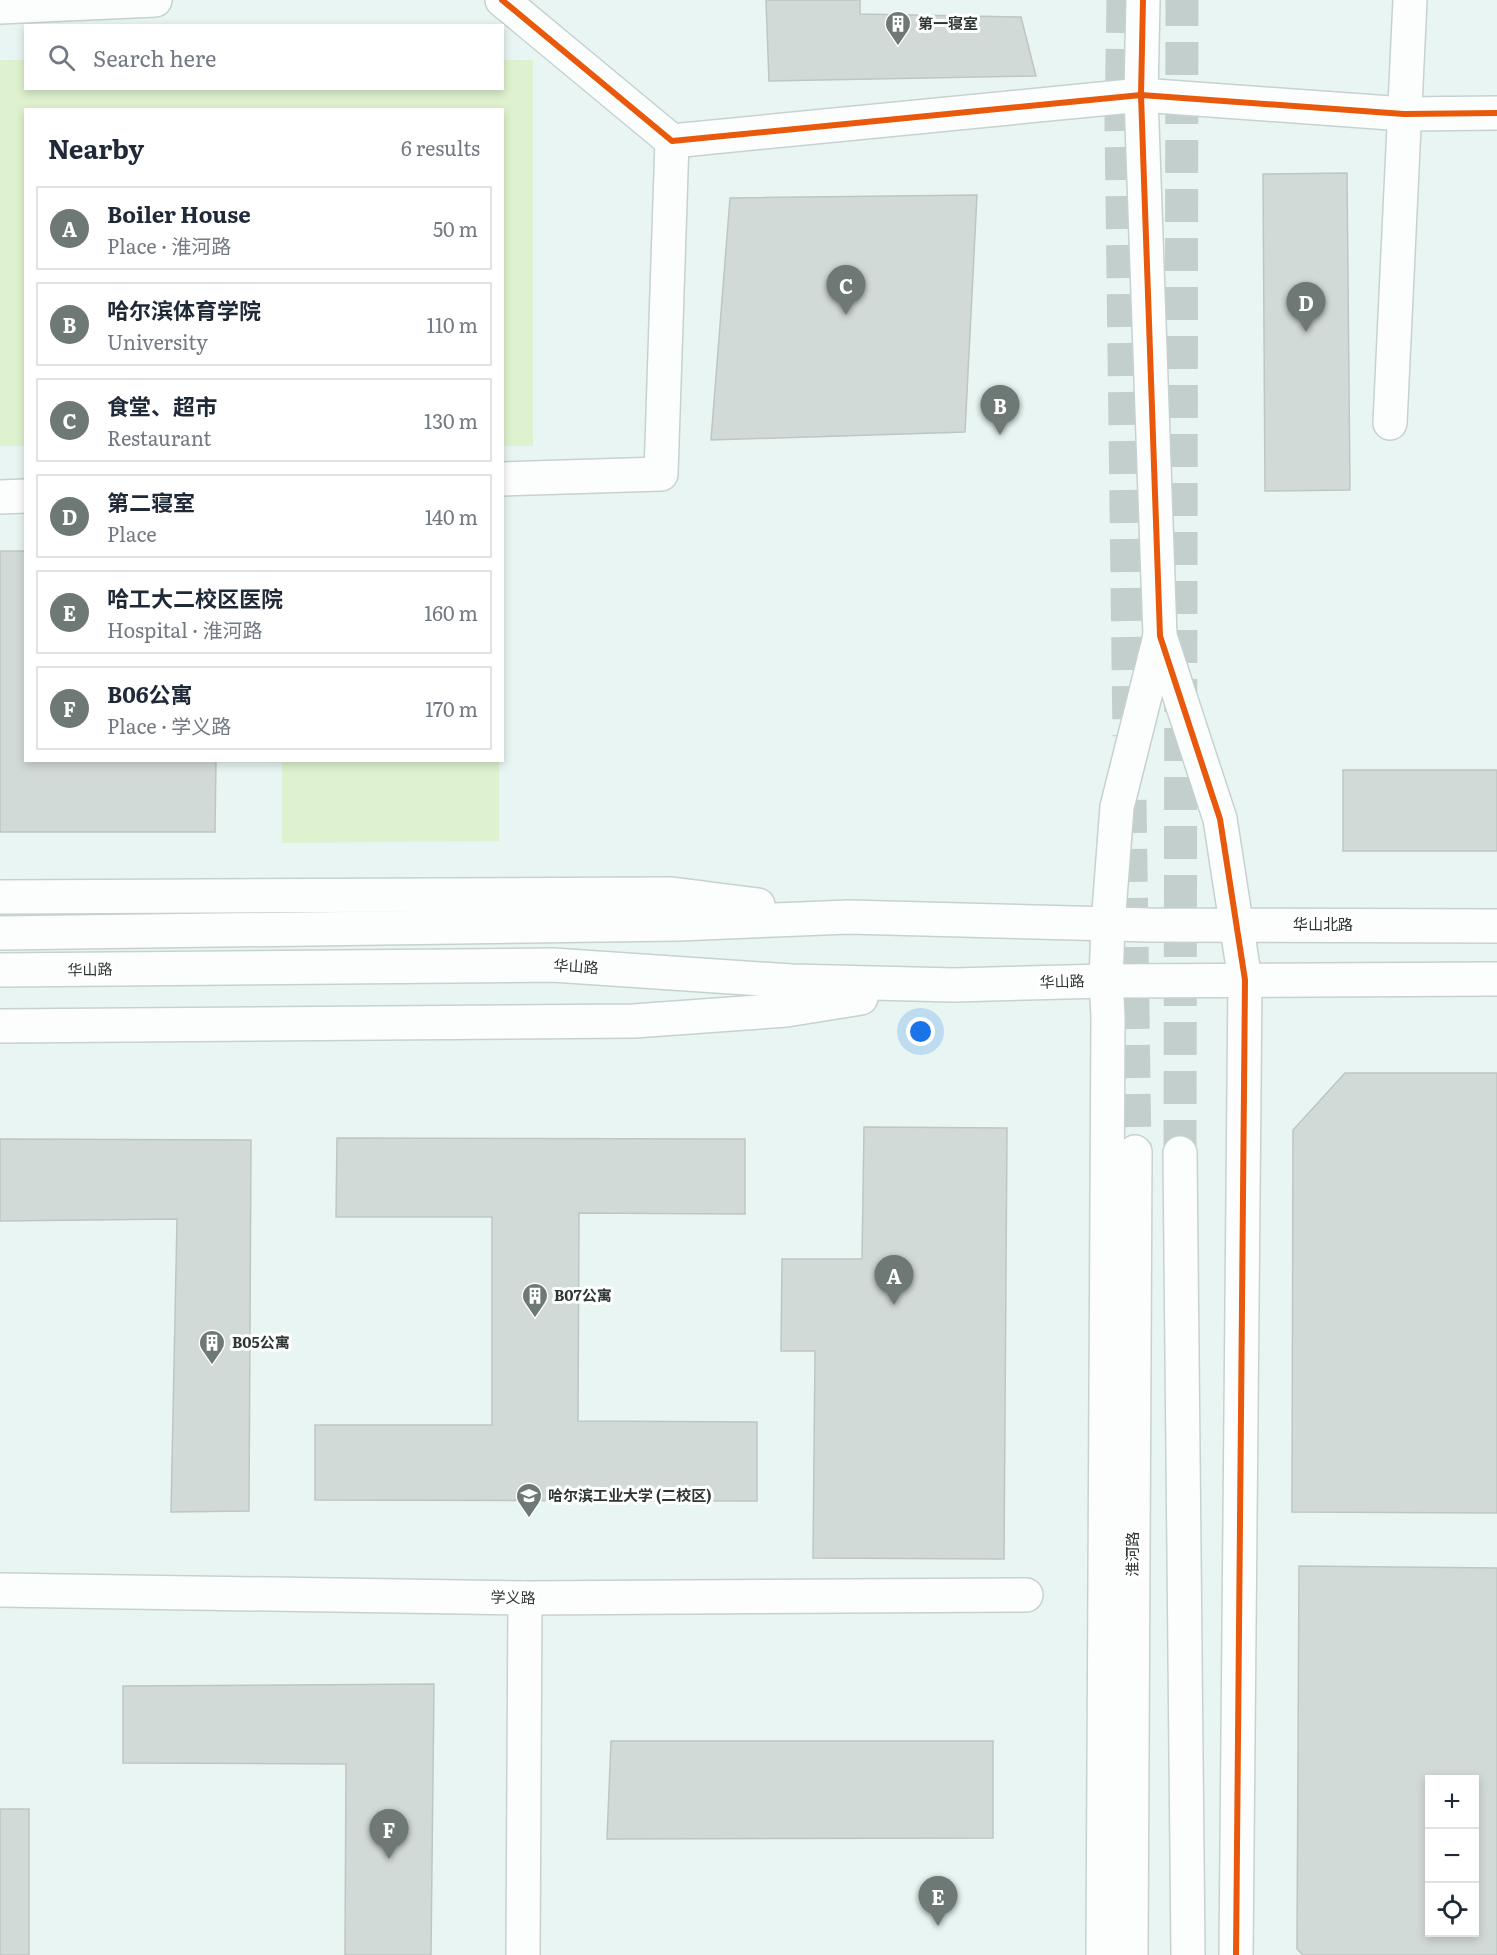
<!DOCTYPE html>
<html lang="en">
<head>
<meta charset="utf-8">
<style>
	body { margin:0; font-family:Literata,"Noto Sans SC",serif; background:#f6f6f7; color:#1f2937 }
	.controls { position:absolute; right:18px; bottom:18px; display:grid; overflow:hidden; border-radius:0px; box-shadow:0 3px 9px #0003 }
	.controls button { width:54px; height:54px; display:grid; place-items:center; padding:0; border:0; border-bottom:2px solid #e0e1e3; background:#fff; color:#1f2937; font:30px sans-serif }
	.you { position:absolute; left:921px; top:1032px; width:21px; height:21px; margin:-15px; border:4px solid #fff; border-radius:50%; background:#1a73e8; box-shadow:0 0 0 9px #1a73e833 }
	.badge { display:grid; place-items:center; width:39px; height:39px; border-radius:50%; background:#6e7976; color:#fff; font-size:20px; font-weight:700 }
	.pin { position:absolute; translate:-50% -50px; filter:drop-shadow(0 2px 3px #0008) }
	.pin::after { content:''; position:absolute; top:32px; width:21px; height:18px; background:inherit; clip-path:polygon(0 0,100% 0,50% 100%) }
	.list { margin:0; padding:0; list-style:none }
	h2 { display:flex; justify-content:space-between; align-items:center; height:78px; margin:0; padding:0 24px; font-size:26px }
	h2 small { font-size:20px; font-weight:400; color:#747a83 }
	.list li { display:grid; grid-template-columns:39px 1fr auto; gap:18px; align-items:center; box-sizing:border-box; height:84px; margin:0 12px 12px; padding:0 12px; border:2px solid #e0e1e3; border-radius:0px }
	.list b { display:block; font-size:22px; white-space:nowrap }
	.list p { margin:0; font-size:20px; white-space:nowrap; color:#747a83 }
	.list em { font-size:20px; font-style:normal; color:#747a83 }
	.icon { flex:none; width:33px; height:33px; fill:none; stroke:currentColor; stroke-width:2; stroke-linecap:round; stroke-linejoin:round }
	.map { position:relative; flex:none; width:1497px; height:1955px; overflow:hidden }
	.search { position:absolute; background:#fff; box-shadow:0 3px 9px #0003; left:24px; top:24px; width:480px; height:66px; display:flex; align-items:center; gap:15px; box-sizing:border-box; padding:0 21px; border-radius:0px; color:#747a83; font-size:22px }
	.panel { position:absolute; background:#fff; box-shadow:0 3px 9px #0003; left:24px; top:108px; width:480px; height:654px; border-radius:0px }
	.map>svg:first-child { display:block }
</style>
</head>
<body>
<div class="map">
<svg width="1497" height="1955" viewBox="0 0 1497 1955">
	<rect width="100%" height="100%" fill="#e8f5f2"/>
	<g fill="#dff2cf">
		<path d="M0,60H25L26,88H502L503,60H533V446H503L502,110H26L25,446H0Z"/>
		<path d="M282,761H499V841L282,843Z"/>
	</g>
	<g fill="#d2dad8" stroke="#bec6c3" stroke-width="1.5" fill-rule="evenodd">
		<path d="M766,0H860V14L1021,17L1036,76L769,81Z"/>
		<path d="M1347,173L1350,490L1265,491L1263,174Z"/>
		<path d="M977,195L965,432L711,440L730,198Z"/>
		<path d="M0,551H26V760H216L215,832H0Z"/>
		<rect x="1343" y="770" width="154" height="81"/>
		<path d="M1345,1073H1497V1513L1292,1512L1293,1130Z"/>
		<path d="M864,1127L1007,1128L1004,1559L813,1558L815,1351H781L782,1259H862Z"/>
		<path d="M337,1138L745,1139V1214L579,1213L578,1421L757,1422V1501L315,1500V1425H492V1217H336Z"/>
		<path d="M0,1139L251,1140L249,1511L171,1512L177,1219L0,1221Z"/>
		<path d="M1299,1566L1497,1568V1955H1303L1297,1949ZM1430,1780H1474V1932H1430Z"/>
		<path d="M434,1684L431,1955H345L346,1764L123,1763V1686Z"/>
		<path d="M611,1741H993V1838L607,1839Z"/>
		<rect x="0" y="1809" width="29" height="146"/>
	</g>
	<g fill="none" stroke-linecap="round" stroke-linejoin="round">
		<g stroke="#c3cfcc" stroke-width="33" stroke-dasharray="33 16" stroke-linecap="butt">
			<path d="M1123,0L1121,121L1129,736"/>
			<path d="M1130,800L1135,1152"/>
			<path d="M1180,1153L1182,0"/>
		</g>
		<defs>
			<g id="street">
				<path d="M502,0L672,141L1141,95L1404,114L1497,113"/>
				<path d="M1143,0L1141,95L1160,636L1220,819L1245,980"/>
				<path d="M0,7L155,0"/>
				<path d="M1390,423L1410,0"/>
				<path d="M502,479L661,474L672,141"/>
				<path d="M0,497L26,496"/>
				<path d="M1106,981L1108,924L1117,807L1160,636"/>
				<path d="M0,1590L525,1598L1026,1595"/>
				<path d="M523,1955L525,1598"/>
			</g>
			<g id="secondary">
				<path d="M0,897L672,894L758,905"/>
				<path d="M0,933L678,924L849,917L1150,925L1497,926"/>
				<path d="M0,970L553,965L791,981L954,985L1106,981L1497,979"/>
				<path d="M0,1026L634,1021L786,1010L861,998"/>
				<path d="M1180,1153L1188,1955"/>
				<path d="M1103,1955L1108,1016L1106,981"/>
				<path d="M1131,1955L1135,1152"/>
				<path d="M1236,1955L1245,980"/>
			</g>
		</defs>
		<use href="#street" stroke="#c7d2d0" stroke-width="36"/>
		<use href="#secondary" stroke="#c7d2d0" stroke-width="36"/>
		<use href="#street" stroke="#fcfefd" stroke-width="33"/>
		<use href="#secondary" stroke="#fcfefd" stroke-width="33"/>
		<defs>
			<g id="cycleway">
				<path d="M502,0L672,141L1141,95L1404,114L1497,113"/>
				<path d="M1143,0L1141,95L1160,636L1220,819L1245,980L1236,1955"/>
			</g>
		</defs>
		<use href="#cycleway" stroke="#fff" stroke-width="10"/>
		<use href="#cycleway" stroke="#e8590c" stroke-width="6"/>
	</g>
	<defs>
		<symbol id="building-pin" viewBox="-11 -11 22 30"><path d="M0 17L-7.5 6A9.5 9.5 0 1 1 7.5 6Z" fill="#6e7976" stroke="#fff"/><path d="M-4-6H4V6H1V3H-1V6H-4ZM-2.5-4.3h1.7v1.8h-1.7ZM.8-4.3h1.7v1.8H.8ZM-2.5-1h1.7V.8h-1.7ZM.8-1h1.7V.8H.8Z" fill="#fff"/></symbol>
		<symbol id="university-pin" viewBox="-11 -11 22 30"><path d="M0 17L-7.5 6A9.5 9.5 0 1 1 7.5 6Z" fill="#6e7976" stroke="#fff"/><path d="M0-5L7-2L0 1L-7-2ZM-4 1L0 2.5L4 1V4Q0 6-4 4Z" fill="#fff"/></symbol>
	</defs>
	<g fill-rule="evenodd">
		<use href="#building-pin" x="883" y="9" width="30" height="40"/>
		<use href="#building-pin" x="520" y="1281" width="30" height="40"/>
		<use href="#building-pin" x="197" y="1328" width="30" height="40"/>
		<use href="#university-pin" x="514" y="1481" width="30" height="40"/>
	</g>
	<g text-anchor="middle" stroke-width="6" stroke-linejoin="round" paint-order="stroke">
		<g font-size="15" font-weight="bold" fill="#2d3634" stroke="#fff" text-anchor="start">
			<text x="918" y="29">第一寝室</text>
			<text x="554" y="1301">B07公寓</text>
			<text x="232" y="1348">B05公寓</text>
			<text x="548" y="1501">哈尔滨工业大学 (二校区)</text>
		</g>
		<g font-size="15" fill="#2d3634" stroke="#fff">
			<text x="1323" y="930">华山北路</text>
			<text transform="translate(576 967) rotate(3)" y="5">华山路</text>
			<text transform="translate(90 970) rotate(-1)" y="5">华山路</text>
			<text transform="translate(1062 982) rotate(-2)" y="5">华山路</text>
			<text transform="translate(1133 1554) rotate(-90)" y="5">淮河路</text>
			<text transform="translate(513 1598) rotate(1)" y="5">学义路</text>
		</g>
	</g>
</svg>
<div class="controls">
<button>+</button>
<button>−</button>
<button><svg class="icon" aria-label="locate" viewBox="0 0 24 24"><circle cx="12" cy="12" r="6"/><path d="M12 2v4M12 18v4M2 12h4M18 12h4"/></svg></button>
</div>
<div class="you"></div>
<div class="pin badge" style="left:894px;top:1305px">A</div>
<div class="pin badge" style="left:1000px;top:435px">B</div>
<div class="pin badge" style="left:846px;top:315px">C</div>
<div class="pin badge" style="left:1306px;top:332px">D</div>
<div class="pin badge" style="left:938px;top:1926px">E</div>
<div class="pin badge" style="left:389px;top:1859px">F</div>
<div class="search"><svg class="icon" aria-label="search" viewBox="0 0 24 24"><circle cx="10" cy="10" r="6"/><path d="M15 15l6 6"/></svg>Search here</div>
<section class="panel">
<h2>Nearby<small>6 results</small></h2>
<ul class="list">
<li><span class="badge">A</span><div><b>Boiler House</b><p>Place · 淮河路</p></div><em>50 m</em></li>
<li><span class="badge">B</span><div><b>哈尔滨体育学院</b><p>University</p></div><em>110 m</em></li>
<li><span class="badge">C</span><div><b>食堂、超市</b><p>Restaurant</p></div><em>130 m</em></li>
<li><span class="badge">D</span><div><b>第二寝室</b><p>Place</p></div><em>140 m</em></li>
<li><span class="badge">E</span><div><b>哈工大二校区医院</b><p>Hospital · 淮河路</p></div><em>160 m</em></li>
<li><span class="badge">F</span><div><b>B06公寓</b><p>Place · 学义路</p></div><em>170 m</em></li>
</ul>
</section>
</div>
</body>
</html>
